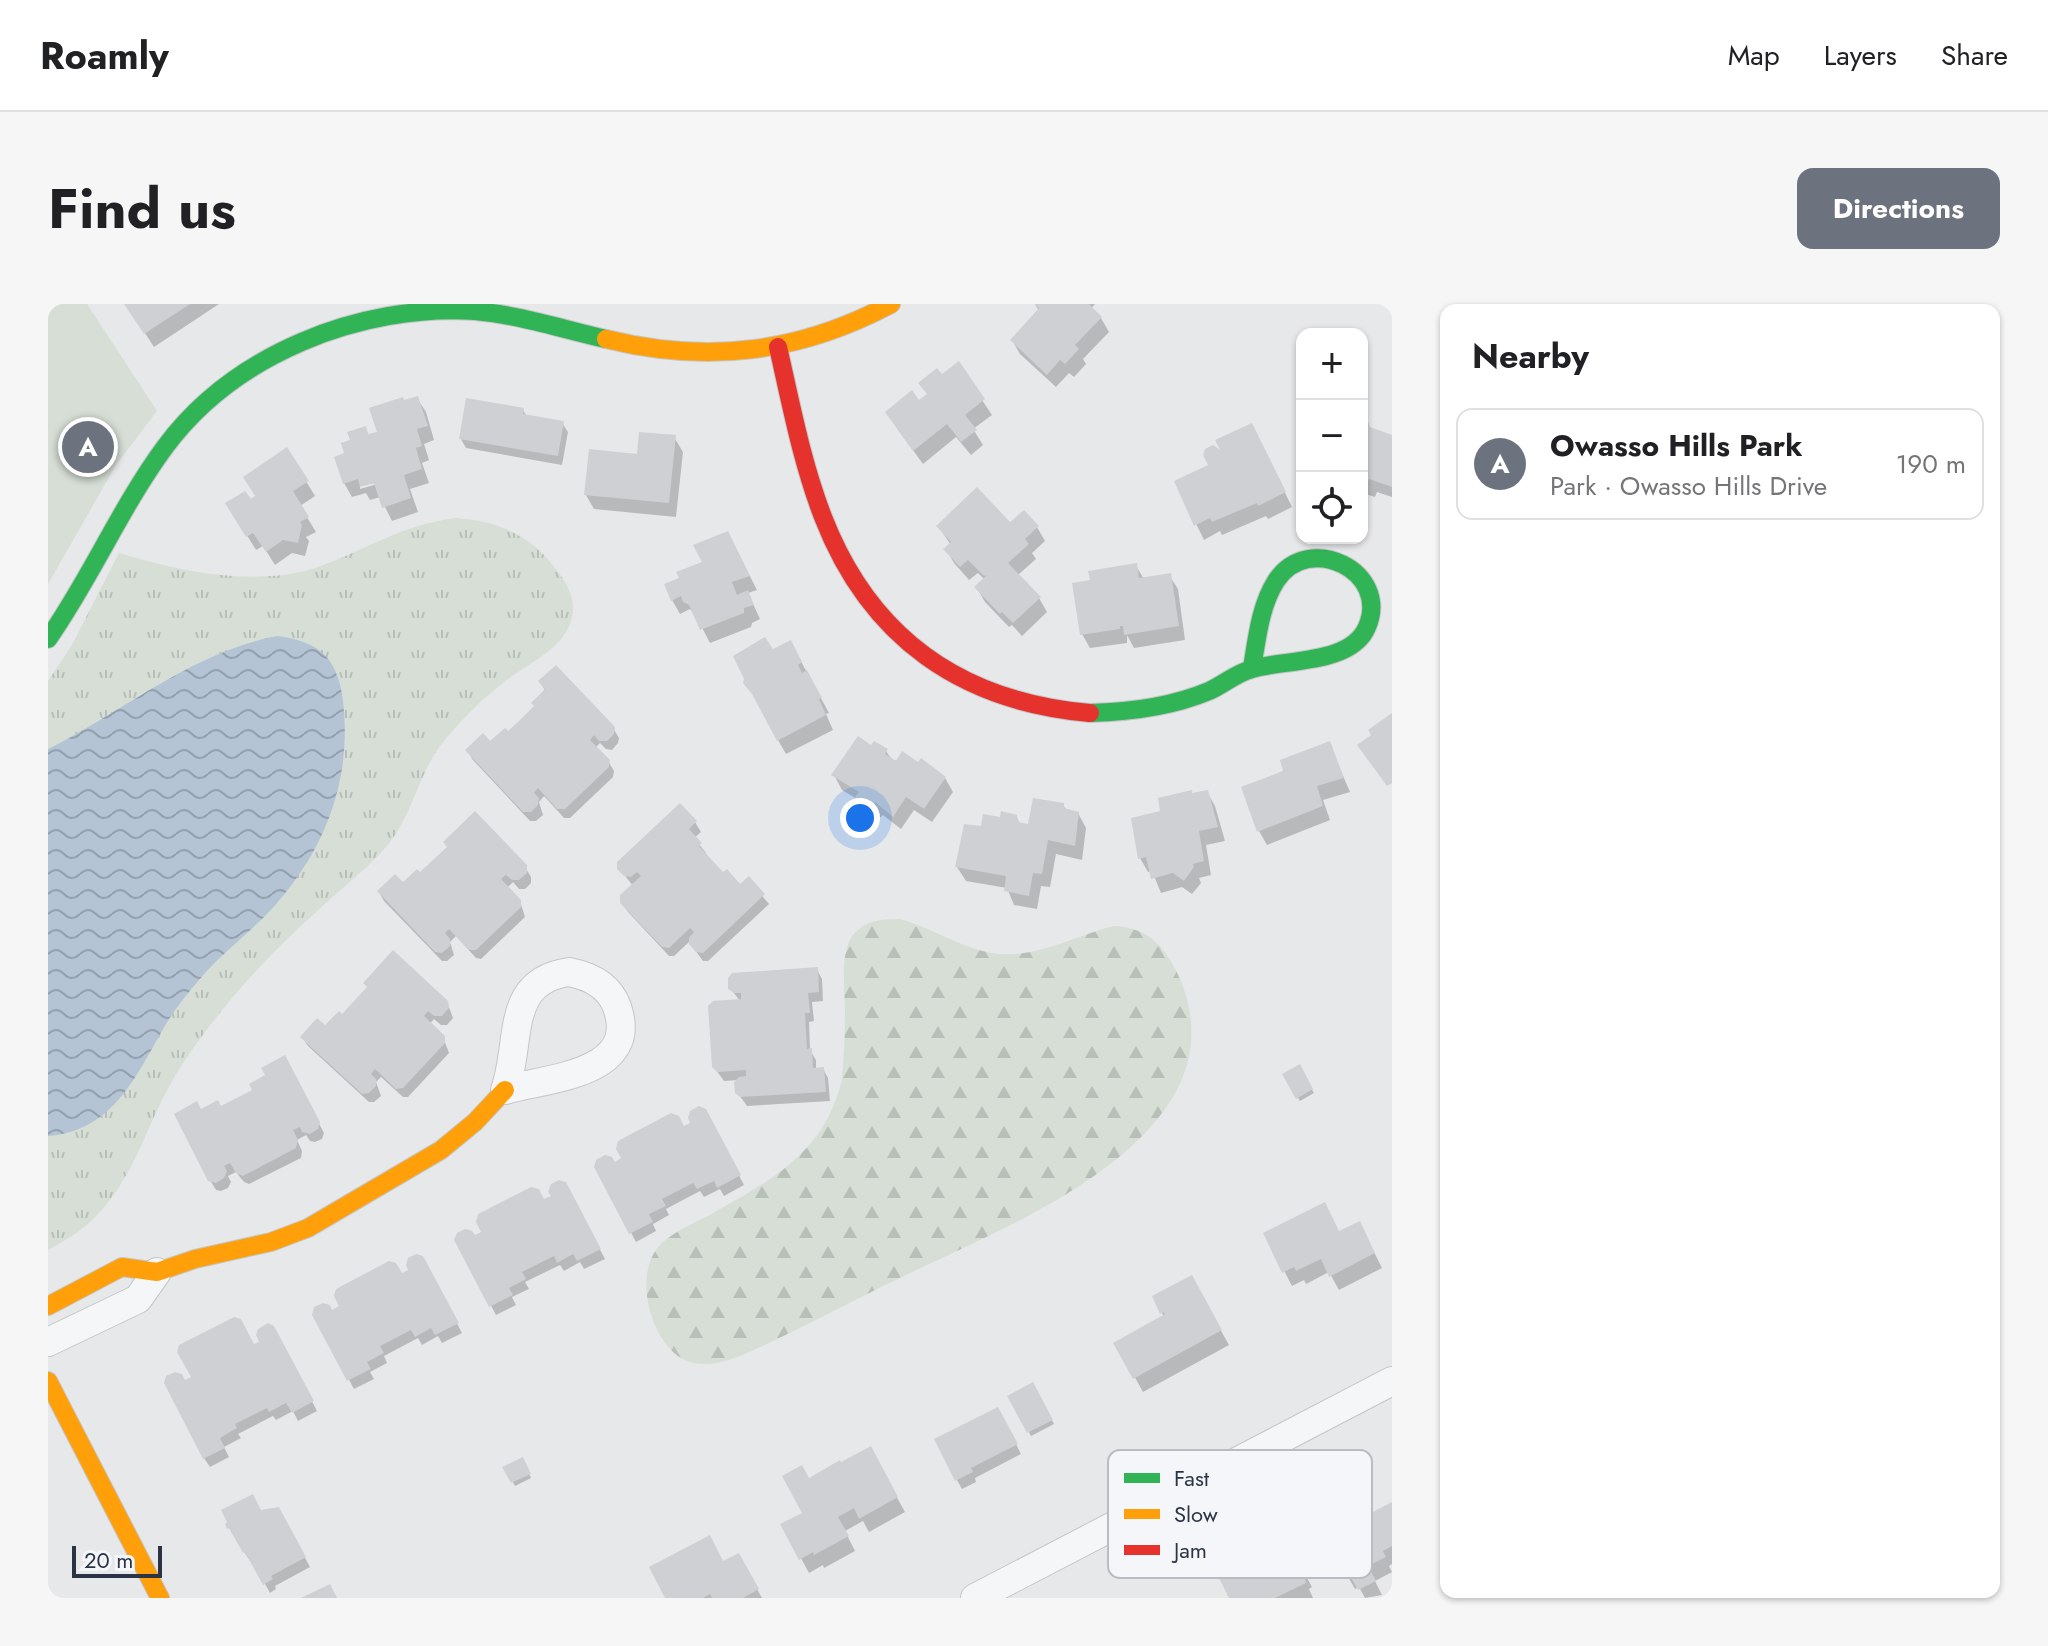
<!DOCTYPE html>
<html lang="en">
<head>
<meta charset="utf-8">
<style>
	body { margin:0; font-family:Jost,sans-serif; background:#f6f6f6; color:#202124 }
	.controls { position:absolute; right:24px; top:24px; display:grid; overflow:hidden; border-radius:16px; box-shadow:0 2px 6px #0004 }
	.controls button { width:72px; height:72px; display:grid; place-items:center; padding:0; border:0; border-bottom:2px solid #e0e0e0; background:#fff; color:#202124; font:40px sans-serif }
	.scale { position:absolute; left:24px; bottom:20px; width:90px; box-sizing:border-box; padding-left:8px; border:4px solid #2b3445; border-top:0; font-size:22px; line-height:28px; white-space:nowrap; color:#2b3445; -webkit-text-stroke:6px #f4f6f9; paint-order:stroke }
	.you { position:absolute; left:812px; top:514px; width:28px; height:28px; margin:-20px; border:6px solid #fff; border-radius:50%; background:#1a73e8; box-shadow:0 0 0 12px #1a73e833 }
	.badge { display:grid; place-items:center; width:52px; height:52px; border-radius:50%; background:#6c737f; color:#fff; font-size:26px; font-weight:700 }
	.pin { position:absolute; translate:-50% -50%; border:4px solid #fff; box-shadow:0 2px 8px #0006 }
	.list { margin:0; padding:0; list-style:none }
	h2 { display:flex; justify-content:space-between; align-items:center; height:104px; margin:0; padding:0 32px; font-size:34px }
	h2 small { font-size:26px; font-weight:400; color:#757577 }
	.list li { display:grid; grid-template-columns:52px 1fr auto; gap:24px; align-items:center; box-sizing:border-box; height:112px; margin:0 16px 16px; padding:0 16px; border:2px solid #e0e0e0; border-radius:16px }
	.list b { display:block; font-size:30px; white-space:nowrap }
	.list p { margin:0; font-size:26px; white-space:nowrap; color:#757577 }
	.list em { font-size:26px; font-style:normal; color:#757577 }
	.icon { flex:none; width:44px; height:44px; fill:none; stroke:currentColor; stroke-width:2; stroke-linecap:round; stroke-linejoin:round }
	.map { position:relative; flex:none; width:1344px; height:1294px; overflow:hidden; border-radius:16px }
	header { display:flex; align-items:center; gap:48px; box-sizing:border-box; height:112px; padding:0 40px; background:#fff; border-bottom:2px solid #e0e0e0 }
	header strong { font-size:38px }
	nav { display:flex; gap:44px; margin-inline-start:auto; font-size:28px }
	.intro { display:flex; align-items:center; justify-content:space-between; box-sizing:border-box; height:192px; padding:0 48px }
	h1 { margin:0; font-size:56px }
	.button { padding:20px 36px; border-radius:16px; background:#6c737f; color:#fff; font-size:28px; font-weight:700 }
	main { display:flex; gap:48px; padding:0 48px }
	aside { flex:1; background:#fff; border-radius:16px; box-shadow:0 2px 6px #0004 }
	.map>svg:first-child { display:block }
</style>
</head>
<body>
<header>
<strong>Roamly</strong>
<nav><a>Map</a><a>Layers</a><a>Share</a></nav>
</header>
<div class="intro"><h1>Find us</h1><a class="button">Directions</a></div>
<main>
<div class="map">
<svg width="1344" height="1294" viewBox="0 0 1344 1294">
	<defs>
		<pattern id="grass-tufts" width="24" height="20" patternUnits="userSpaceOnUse" patternTransform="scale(2)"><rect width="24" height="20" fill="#d6ded6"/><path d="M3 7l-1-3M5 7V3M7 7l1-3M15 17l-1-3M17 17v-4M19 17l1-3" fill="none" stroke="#b8bfb9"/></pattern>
		<pattern id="forest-firs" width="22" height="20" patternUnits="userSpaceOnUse" patternTransform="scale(2)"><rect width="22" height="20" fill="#d6ded6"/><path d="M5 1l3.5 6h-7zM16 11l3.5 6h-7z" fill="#b8bfb9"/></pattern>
		<pattern id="water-waves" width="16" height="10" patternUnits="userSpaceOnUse" patternTransform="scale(2)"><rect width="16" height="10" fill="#b4c4d5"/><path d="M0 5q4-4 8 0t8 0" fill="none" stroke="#93a0af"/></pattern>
	</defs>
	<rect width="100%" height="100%" fill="#e6e8ea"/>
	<path fill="url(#grass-tufts)" d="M408,214C451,217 485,232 510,268C520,281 528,296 524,313C518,344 479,360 456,378C433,396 410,419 392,442C369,474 364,513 338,543C317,567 290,587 267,609C228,644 192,682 160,724C144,745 129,767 117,790C95,833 81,881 45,915C32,928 16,937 0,946V377L24,341L71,249C130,267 209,284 270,263C320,245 353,221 408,214Z"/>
	<path fill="url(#forest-firs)" d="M852,615C885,624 917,647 952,650C992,653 1029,631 1066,622C1102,624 1118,644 1132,675C1198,832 961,921 856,972C801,998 748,1028 692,1052C673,1059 653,1065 633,1054C601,1034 584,967 614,939C627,927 646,919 662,911C723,876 776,850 794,776C796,753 797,731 797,708C796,659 786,613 852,615Z"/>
	<path fill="#d6ded6" d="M0,0H39L109,107L68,161L0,280Z"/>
	<path fill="url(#water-waves)" d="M229,332C271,337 290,354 295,397C304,473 279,542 229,599C205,627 174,648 151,676C139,690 127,705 118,720C89,769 67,827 0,832V445C76,407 144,348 229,332Z"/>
	<g fill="#0003" fill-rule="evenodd">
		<path d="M78,0H171L106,43Z"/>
		<path d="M987,0H1047L1043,5L1053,14L1061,28L1035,55L1038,60L1026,73L1021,69L1008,83L972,50L964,36L991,7Z"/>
		<path d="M910,60L944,111L925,125L935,141L923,151L908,133L875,160L848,123L880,91L894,73Z"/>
		<path d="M369,94L378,108L386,136L376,140L381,156L374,159L381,179L362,185L370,208L344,217L332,193L322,196L318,189L304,193L296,179L299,150L305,137L317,124L321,132L331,129L356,98ZM336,178L312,185V181Z"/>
		<path d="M475,106L479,113L514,119L520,128L514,161L418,144L413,135Z"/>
		<path d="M1314,116L1322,124L1344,133V193L1329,188L1327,193L1314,189Z"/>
		<path d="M626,133L635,148L628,213L546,205L538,191L590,152Z"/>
		<path d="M1211,136L1244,203L1220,215L1218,212L1174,231L1172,227L1156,236L1128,178Z"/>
		<path d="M239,146L267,192L252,202L268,228L258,233L261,237L257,252L244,249L227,261L215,242L208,246L180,200L202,198L209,193Z"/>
		<path d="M962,221L989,223L997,237L984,249L988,255L970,271L991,294L999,308L974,332L964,321L961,323L937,298L929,284L937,276L930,269L921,276L906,259L898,245L903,241L890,222Z"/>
		<path d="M687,243L709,286L700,289L712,315L704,319L703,323L662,339L649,314L642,305L632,310L624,296L657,259Z"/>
		<path d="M1088,262L1096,275L1121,271L1130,285L1137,336L1086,344L1079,331V339L1042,344L1034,330L1044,277Z"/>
		<path d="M724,348L750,352L781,409L778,410L785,426L738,450L730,436Z"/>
		<path d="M492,378L565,424L571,434L570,439L564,446L558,445L552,439L547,444L560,457L566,467L565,473L522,514H516L496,492L491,498L495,511L488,517H482L425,456L419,446L442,440L460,430L475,416L498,388Z"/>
		<path d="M1281,439L1302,488L1275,496L1282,516L1219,541L1211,527L1238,468Z"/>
		<path d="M824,444L838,447L844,456L870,461L897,474L905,488L884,518L866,506L853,525L835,511L826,519L819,513L809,495L794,486L786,471Z"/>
		<path d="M1159,488L1167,502L1177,537L1158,541L1163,571L1151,574L1153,579L1144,590L1134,583L1113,589L1104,567L1100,568L1092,554L1115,509L1144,491Z"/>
		<path d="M1015,501L1018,506L1030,509L1038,524L1034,556L1008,550L1002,583L993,582L989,605L966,601L959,584L918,577L909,563L934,524L968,513L972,520L981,522Z"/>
		<path d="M647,518L653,528L646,534L658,549L656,551L675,571L692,582L700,575L721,600L660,657H655L641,638L626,652H621L580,608L574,598L585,582L571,564Z"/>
		<path d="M477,563L483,573V579L477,585H471L465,578L459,584L472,597L477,613L433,655L428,654L408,632L402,638L406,651L399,657H394L336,597L331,588L355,581L372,571Z"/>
		<path d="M769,666L774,675L775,697L764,698L766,717L761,718L762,746L768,756V765H775L780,774L782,797L699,802L689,788L691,776L676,777L666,763L692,697L682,684Z"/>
		<path d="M399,698L405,714L399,721H393L386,715L382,720L395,733L401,749L360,793H355L333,773L328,778L333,792L326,798H321L260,742L254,733L277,724L294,713Z"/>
		<path d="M236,754L276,829L274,835L267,838L262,837L258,831L249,836L254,847L253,854L201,880L196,878L188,868L180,872L183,878L180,884L173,887L168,886L162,876L152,807L172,805L207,787Z"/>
		<path d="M1251,763L1266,789L1252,797L1237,771Z"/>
		<path d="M662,816L696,881L676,892L672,885L656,893L652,887L618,905L621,911L605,920L608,927L588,938L548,863L566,861L635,824Z"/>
		<path d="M522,890L557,955L536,965L532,958L516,967L512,961L477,978L481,985L464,993L468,1001L448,1011L408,936L426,934L496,898Z"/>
		<path d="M1291,929L1319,934L1334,964L1291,986L1281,968L1258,980L1256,976L1244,982L1217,930Z"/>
		<path d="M374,954L414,1029L394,1039L390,1032L374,1041L370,1034L336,1052L339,1059L322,1068L326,1075L306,1085L266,1011L284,1008L363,967Z"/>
		<path d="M1143,973L1181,1041L1095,1088L1068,1039L1116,1013L1114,1009Z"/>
		<path d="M231,1033L269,1107L250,1117L245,1107L228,1116L225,1112L190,1130L193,1134L176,1143L181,1153L162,1163L156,1154L137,1079L206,1043Z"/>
		<path d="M985,1081L1006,1120L983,1132L962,1093Z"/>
		<path d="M955,1114L973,1150L927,1174L928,1178L914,1185L909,1176Z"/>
		<path d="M822,1145L857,1208L821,1228L815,1217L797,1227L807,1247L776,1264L775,1261L761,1269L735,1221L756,1209L761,1177Z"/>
		<path d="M474,1155L483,1174L467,1182L457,1164Z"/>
		<path d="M1344,1200V1260L1341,1262L1344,1268L1327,1277L1334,1291L1317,1294L1311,1283L1307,1285L1299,1271L1318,1214Z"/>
		<path d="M230,1205L262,1263L227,1282L228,1285L222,1289L204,1256L202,1257L181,1224L212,1208Z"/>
		<path d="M690,1251L714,1294H619L675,1259Z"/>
		<path d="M1253,1263L1264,1283L1261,1285L1265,1294H1181Z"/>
	</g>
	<g fill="#ced0d3">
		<path d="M76,0H142L96,30Z"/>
		<path d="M987,0H1041L1054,13L1027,41L1031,45L1017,60L1012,56L999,71L962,36L991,4Z"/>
		<path d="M911,57L937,95L917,111L929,126L913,138L899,120L865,147L837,108L864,86L871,96L879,90L870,79L889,64L894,70Z"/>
		<path d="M370,92L380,122L369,125L374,142L368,144L374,165L356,171L363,194L334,204L326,179L312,183L310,175L295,180L286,153L296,149L293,139L302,136L299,128L318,122L320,130L329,128L321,104L355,93L356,96Z"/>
		<path d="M418,94L476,104L475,110L516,117L510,152L411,135Z"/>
		<path d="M1314,114L1319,115L1322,123L1344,131V183L1321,175L1319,180L1314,179Z"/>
		<path d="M1204,119L1238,188L1210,202L1209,199L1164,218L1162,214L1146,222L1126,177L1160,161L1155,151L1157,145L1165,141L1172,146L1167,136Z"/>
		<path d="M591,128L628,131L621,199L536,191L541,145L589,150Z"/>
		<path d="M239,143L261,177L245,187L261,213L252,218L254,221L250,239L235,236L218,248L205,229L198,233L177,199L197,187L203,195L207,192L195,173Z"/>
		<path d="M929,183L962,218L976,206L991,222L977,235L981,240L960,259L993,293L965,319L954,308L952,310L926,283L939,271L936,272L920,256L912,263L895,245L903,238L888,222Z"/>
		<path d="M680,227L702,272L684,278L689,291L700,286L706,301L696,304V309L652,326L641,301L635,298L633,292L623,297L616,280L631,274L628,268L654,258L645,241Z"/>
		<path d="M1089,259L1091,274L1123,269L1131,322L1076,331L1075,322H1072V325L1032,331L1024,279L1042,276L1040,267Z"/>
		<path d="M717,333L725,345L743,336L754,358L750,361L754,369L759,366L774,394L771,395L778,411L729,437L704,390L695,379L696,375L685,352Z"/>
		<path d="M508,361L567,423L566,430L559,437H551L546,431L542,436L562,456L561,463L517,505H509L490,484L486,489L491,494L490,501L483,508H475L417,446L435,429L442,437L457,424L460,427L473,415L486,402L483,399L497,385L490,377Z"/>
		<path d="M1344,409V479L1339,482L1309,441L1323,431L1320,426Z"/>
		<path d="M810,432L823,441L826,437L840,445L837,450L848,457L854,447L870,458L873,454L898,473L876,505L858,493L845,513L827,498L823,504L817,506L808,499L807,493L811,488L783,471Z"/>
		<path d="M1282,437L1296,474L1269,482L1275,502L1209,528L1193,483L1235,467L1232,456Z"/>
		<path d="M1144,486V489L1160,486L1170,523L1151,527L1156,557L1145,560L1146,563L1136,577L1125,569L1103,575L1098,553L1090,555L1083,514L1112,507L1110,494Z"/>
		<path d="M985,494L1016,499V504L1031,508L1027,542L1000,536L994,570L985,569L981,592L956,587L958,572L907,563L916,520L933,522L935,510L952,513L953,507L969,511L970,518L980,520Z"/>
		<path d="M632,499L649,517L641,525L654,539L651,542L675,568L679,565L692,580L701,572L717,590L655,649L648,648L641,640V634L646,628L642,624L621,644L614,643L572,599V591L593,572L589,568L583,573L576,572L569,565V558Z"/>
		<path d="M427,507L479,561V569L471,576H464L458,571L453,575L473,596V603L428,646H421L401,625L397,629L402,635V642L394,649L387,648L329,587L347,570L355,578L369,565L372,568L399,543L395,538Z"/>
		<path d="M345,646L400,697L401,704L394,712H386L380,707L376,712L397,732V739L355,784L348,785L327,765L323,770L328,775V782L321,789L314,790L252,733L269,714L277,721L291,707L294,710L319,683L315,679Z"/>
		<path d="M770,663L771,688L760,689L762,709H757L759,745L764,744L765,764L776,763L778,788L692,793L687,789L686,778L691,773L698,772V766L669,768L664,763L660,702L665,697L693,695V689H686L680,685V674L684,669Z"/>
		<path d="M237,751L272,818L270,825L262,830L254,828L252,823L245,826L250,836L248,844L195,872L188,869L182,859L176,862L179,867L176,874L168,879L160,877L126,810L149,797L153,805L170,796L173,802L204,786L201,780L217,771L213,764Z"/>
		<path d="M1252,760L1265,785L1248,795L1234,770Z"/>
		<path d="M651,802L658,805L693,871L669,884L666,877L649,885L645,879L614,895L618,902L601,910L605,918L581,930L546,863L548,856L557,851L564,853L567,858L573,854L568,845L570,837L623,809L631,812L636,822L642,819L640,814L642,807Z"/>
		<path d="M511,876L518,878L553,945L529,957L525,950L509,959L506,952L474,968L478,975L461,984L465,991L441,1003L406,936L409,929L417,925L424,927L427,931L433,928L428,918L430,910L483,883L491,885L496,895L503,892L500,888L503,880Z"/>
		<path d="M1277,898L1291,927L1312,917L1327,949L1281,973L1273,955L1248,967L1246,963L1234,969L1215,929Z"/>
		<path d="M368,950L375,952L411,1019L387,1031L383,1024L367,1033L363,1026L332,1042L336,1049L319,1058L323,1065L299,1077L264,1011L266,1003L275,999L282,1001L284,1006L291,1002L286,992L288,985L341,957L348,959L354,969L360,966L358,961L360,954Z"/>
		<path d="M1144,971L1174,1026L1085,1075L1065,1039L1117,1010L1116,1008L1112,1010L1104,992Z"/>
		<path d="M186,1013L193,1015L206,1040L211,1038L208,1031L210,1025L220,1019L226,1022L266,1097L244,1109L238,1099L221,1108L219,1104L187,1120L189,1124L172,1134L177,1144L155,1155L116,1079L118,1072L127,1068L134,1070L137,1076L143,1073L129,1048L131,1041Z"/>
		<path d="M985,1078L1005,1116L979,1129L959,1092Z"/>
		<path d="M950,1103L970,1140L923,1164L925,1168L907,1177L886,1135Z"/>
		<path d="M823,1142L850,1193L811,1215L806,1204L790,1213L801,1232L766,1251L765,1248L751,1256L732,1220L754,1209L734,1172L754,1161L761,1174L792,1156L793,1158Z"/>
		<path d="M475,1153L483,1170L463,1179L454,1163Z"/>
		<path d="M205,1190L213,1206L231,1203L258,1253L223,1272L225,1275L215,1281L197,1248L195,1249L181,1224L179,1225L177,1220L179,1218L173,1206Z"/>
		<path d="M1308,1191L1319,1211L1344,1198V1242L1335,1247L1338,1253L1320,1262L1328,1277L1310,1286L1301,1270L1298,1272L1266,1213Z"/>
		<path d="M1234,1227L1251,1262L1254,1261L1258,1279L1227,1294H1181L1171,1274L1193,1263L1186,1250Z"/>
		<path d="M662,1231L675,1257L691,1249L711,1285L695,1294H664L662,1290L655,1294H617L601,1263Z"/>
		<path d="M282,1280L289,1294H253Z"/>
	</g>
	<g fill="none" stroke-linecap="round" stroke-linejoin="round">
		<defs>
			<g id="street">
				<path d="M521,668C542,672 561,681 569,703C593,771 498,774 457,786C474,738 456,677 521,668Z"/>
				<path d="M0,1038L90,995L109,968"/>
				<path d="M927,1294L1344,1077"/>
			</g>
			<g id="fast">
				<path d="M0,335C43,274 72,204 117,143C186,50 312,0 427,7C472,11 514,25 558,35"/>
				<path d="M1042,409C1083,408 1123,403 1161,387C1175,381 1188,369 1204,365C1236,355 1303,361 1319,323C1343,267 1260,227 1228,277C1212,302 1209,335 1204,364"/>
			</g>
			<g id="slow">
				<path d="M558,35C659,60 751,49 843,0"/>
				<path d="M0,1002L74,963L109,968L147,955L223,938L260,924L393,846L427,818L457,786"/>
				<path d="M0,1077L112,1294"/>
			</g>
			<path id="jam" d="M730,43C743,100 754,159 775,213C822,334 914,398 1042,409"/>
		</defs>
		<use href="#street" stroke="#c4c6c8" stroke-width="30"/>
		<use href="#fast" stroke="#c4c6c8" stroke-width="20"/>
		<use href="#slow" stroke="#c4c6c8" stroke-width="20"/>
		<use href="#jam" stroke="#c4c6c8" stroke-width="20"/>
		<use href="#street" stroke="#f5f6f7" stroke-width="28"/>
		<use href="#fast" stroke="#30b455" stroke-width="18"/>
		<use href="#slow" stroke="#ff9f0a" stroke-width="18"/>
		<use href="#jam" stroke="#e5322d" stroke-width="18"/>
	</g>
	<rect x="1060" y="1146" width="264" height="128" rx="12" fill="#f4f6f9" stroke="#b8bcc3" stroke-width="2"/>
	<rect x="1076" y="1169" width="36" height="10" fill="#30b455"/>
	<rect x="1076" y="1205" width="36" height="10" fill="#ff9f0a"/>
	<rect x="1076" y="1241" width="36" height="10" fill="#e5322d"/>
	<g font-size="22" fill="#2b3445">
		<text x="1126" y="1182">Fast</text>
		<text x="1126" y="1218">Slow</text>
		<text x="1126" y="1254">Jam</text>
	</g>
</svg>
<div class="controls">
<button>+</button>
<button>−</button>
<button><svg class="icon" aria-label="locate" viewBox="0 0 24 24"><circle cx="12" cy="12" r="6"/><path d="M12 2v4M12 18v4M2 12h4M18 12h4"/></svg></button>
</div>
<div class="scale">20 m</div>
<div class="you"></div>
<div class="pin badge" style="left:40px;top:143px">A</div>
</div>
<aside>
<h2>Nearby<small></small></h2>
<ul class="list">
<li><span class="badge">A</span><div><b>Owasso Hills Park</b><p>Park · Owasso Hills Drive</p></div><em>190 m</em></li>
</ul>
</aside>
</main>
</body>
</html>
